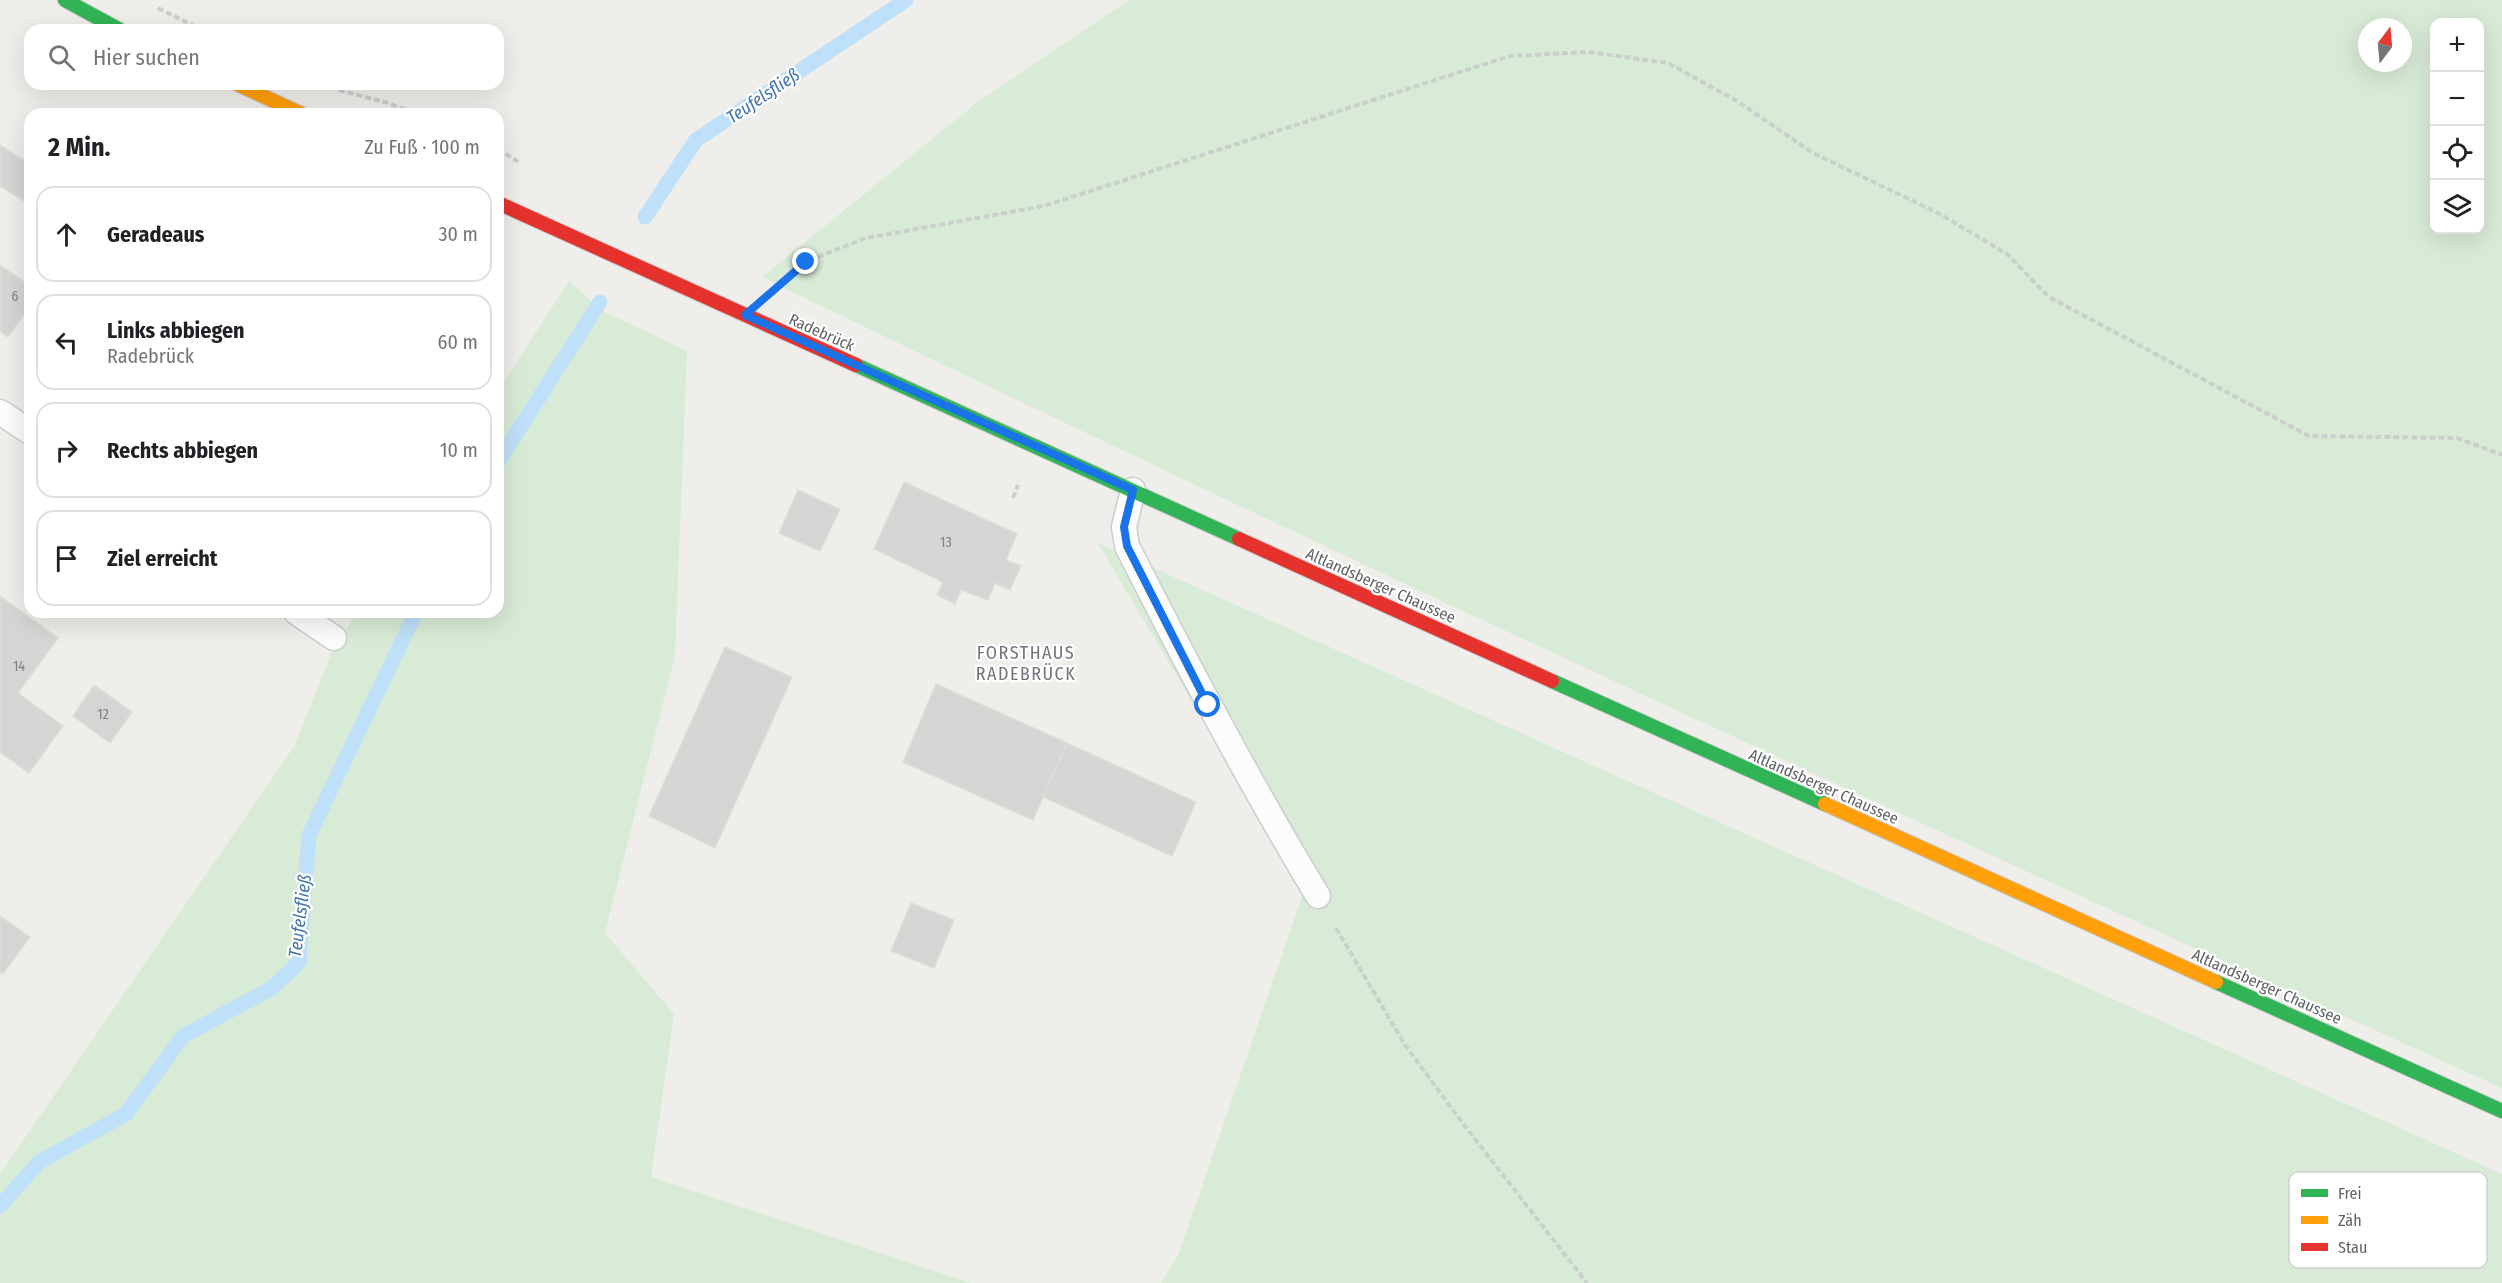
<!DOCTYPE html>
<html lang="de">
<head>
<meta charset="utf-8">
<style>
	body { margin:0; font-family:"Fira Sans Condensed",sans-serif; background:#f6f6f6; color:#202124 }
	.controls { position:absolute; right:18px; top:18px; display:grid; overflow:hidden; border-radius:12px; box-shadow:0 6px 24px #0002 }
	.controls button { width:54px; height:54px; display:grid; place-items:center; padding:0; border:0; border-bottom:2px solid #e0e0e0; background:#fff; color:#202124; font:30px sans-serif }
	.compass { position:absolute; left:2358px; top:18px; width:54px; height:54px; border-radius:50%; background:#fff; box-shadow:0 6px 24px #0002; rotate:16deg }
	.stop { position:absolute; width:18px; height:18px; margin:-14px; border:4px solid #1a73e8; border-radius:50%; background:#fff }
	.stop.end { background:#1a73e8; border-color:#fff; box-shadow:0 2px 6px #0008 }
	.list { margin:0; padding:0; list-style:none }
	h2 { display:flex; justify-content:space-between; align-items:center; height:78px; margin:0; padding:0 24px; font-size:26px }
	h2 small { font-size:20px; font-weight:400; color:#757577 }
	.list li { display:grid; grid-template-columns:39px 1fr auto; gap:18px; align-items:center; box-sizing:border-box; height:96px; margin:0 12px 12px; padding:0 12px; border:2px solid #e0e0e0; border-radius:18px }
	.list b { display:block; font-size:22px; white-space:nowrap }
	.list p { margin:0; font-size:20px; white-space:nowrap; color:#757577 }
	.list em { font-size:20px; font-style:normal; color:#757577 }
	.icon { flex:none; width:33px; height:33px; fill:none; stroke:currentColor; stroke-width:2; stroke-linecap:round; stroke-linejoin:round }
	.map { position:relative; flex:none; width:2502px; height:1283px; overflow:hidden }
	.search { position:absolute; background:#fff; box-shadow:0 6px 24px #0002; left:24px; top:24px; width:480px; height:66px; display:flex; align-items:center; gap:15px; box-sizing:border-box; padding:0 21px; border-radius:18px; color:#757577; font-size:22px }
	.panel { position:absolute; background:#fff; box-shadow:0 6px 24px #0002; left:24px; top:108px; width:480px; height:510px; border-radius:18px }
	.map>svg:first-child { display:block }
</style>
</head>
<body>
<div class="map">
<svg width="2502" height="1283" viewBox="0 0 2502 1283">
	<rect width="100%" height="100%" fill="#efeeea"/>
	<g fill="#d8ebd6" fill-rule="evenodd">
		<path d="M1129,0H2502V1088C1919,823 1337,557 762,277L979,101ZM2434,22H2480V230H2434ZM2367,27H2403V63H2367Z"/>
		<path d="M569,281L601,310L687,351L675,655L605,933L674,1014L651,1177L971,1283H0V1174L295,745L331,654L357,612H498V391Z"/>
		<path d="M1098,543L2502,1174V1283H1161L1179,1253L1304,891Z"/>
	</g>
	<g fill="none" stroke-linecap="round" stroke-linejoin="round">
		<g stroke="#bfe0f9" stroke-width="15">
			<path d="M645,217L696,140L906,0"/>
			<path d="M498,462L600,302"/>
			<path d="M0,1206L39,1162L126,1114L183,1036L272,988L299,962L309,835L416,612"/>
		</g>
	</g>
	<g fill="#d6d5d3" stroke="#deddd9" stroke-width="1.5">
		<path d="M0,145L30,164V192L24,201L0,186Z"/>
		<path d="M0,265L30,286V306L8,337L0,331Z"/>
		<path d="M904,482L1017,534L1006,560L1021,566L1010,590L995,583L988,600L961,590L955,604L937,595L943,582L874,549Z"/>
		<path d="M798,490L840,509L820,551L779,533Z"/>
		<path d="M0,596L58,638L18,693L63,726L29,773L0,752Z"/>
		<path d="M725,647L792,677L715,848L649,816Z"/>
		<path d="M936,684L1067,743L1033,820L903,762Z"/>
		<path d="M94,685L132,712L110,743L73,716Z"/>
		<path d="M1067,743L1196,802L1172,856L1043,797Z"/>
		<path d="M911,903L954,920L934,968L891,951Z"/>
		<path d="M0,916L30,937L3,974L0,972Z"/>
	</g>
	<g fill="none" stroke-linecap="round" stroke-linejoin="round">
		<defs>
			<g id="lane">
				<path d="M0,412L30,432"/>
				<path d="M1133,490L1124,527L1127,546C1187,665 1249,782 1318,896"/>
				<path d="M296,612L334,638"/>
			</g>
			<g id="fast">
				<path d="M65,0L120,30"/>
				<path d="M856,365L1239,539"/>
				<path d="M1552,681L1825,804"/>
				<path d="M2216,982L2502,1111"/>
			</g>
			<g id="slow">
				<path d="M237,84L302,114"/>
				<path d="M1825,804L2216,982"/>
			</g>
			<g id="jam">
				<path d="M498,203L856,365"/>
				<path d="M1239,539L1552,681"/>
			</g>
		</defs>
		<use href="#lane" stroke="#cbcccc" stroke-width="27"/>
		<use href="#fast" stroke="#cacacb" stroke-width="16"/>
		<use href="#slow" stroke="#cacacb" stroke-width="16"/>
		<use href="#jam" stroke="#cacacb" stroke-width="16"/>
		<g stroke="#cacfcc" stroke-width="4" stroke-dasharray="6 3" stroke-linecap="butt">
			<path d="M158,8L202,30"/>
			<path d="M339,90L388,103L416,114"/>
			<path d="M498,149L520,163"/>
			<path d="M782,283L805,262L866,238L1044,206L1510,56L1588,52L1668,63L1737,101L1813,153L1938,213L2007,254L2049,297L2309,436L2457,438L2502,455"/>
			<path d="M1013,498L1018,485"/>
			<path d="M1336,928L1405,1045L1464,1125L1587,1283"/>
		</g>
		<use href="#lane" stroke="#fdfcfc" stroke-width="24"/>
		<use href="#fast" stroke="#30b455" stroke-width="14"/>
		<use href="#slow" stroke="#ff9f0a" stroke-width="14"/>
		<use href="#jam" stroke="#e5322d" stroke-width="14"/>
	</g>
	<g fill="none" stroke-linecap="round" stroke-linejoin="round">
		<path stroke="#1a73e8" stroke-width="8" d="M806,262L745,315L1133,490L1124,527L1127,546L1208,705"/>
	</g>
	<g text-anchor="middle" stroke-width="4.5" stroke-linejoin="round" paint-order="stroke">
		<g font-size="14" fill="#7e8184">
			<text x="15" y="301">6</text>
			<text x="946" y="547">13</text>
			<text x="19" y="671">14</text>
			<text x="103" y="719">12</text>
		</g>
		<g font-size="16" fill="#5f6368" stroke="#fff">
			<text transform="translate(822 332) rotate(24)" y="6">Radebrück</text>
			<text transform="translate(1381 585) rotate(24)" y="6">Altlandsberger Chaussee</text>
			<text transform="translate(1824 786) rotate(24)" y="6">Altlandsberger Chaussee</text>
			<text transform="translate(2267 986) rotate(24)" y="6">Altlandsberger Chaussee</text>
		</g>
		<g font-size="18" font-style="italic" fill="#4174aa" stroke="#fff">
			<text transform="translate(763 96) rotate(-34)" y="6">Teufelsfließ</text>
			<text transform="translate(300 916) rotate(-83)" y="6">Teufelsfließ</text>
		</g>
		<g font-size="18" letter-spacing="1.5" fill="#70757a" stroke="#fff">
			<text x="1026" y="659">FORSTHAUS<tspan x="1026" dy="21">RADEBRÜCK</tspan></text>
		</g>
	</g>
	<rect x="2289" y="1172" width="198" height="96" rx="9" fill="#fff" stroke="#cfd0d2" stroke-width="1.5"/>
	<rect x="2301" y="1189" width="27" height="8" fill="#30b455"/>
	<rect x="2301" y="1216" width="27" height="8" fill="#ff9f0a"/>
	<rect x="2301" y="1243" width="27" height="8" fill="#e5322d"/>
	<g font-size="16" fill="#5f6368">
		<text x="2338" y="1199">Frei</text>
		<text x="2338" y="1226">Zäh</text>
		<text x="2338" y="1253">Stau</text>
	</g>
</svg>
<div class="controls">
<button>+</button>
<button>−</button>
<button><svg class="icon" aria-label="locate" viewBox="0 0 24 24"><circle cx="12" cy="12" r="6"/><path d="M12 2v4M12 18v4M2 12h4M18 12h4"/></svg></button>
<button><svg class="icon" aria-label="layers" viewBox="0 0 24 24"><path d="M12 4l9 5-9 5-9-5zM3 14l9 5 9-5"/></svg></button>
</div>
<svg class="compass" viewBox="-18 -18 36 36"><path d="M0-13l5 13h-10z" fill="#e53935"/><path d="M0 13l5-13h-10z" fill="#757577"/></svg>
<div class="stop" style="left:1208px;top:705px"></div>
<div class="stop end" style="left:806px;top:262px"></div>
<div class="search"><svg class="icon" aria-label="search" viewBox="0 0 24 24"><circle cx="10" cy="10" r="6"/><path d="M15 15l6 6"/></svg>Hier suchen</div>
<section class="panel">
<h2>2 Min.<small>Zu Fuß · 100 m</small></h2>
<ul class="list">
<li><svg class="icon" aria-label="ahead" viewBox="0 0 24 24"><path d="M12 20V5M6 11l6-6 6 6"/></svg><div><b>Geradeaus</b></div><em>30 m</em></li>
<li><svg class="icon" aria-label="left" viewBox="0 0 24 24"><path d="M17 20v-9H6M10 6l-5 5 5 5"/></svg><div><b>Links abbiegen</b><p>Radebrück</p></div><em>60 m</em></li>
<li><svg class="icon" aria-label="right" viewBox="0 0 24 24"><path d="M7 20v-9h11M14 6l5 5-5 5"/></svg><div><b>Rechts abbiegen</b></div><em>10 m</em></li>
<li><svg class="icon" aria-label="arrive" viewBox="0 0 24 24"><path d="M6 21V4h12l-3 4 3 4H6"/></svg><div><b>Ziel erreicht</b></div></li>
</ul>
</section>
</div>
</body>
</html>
